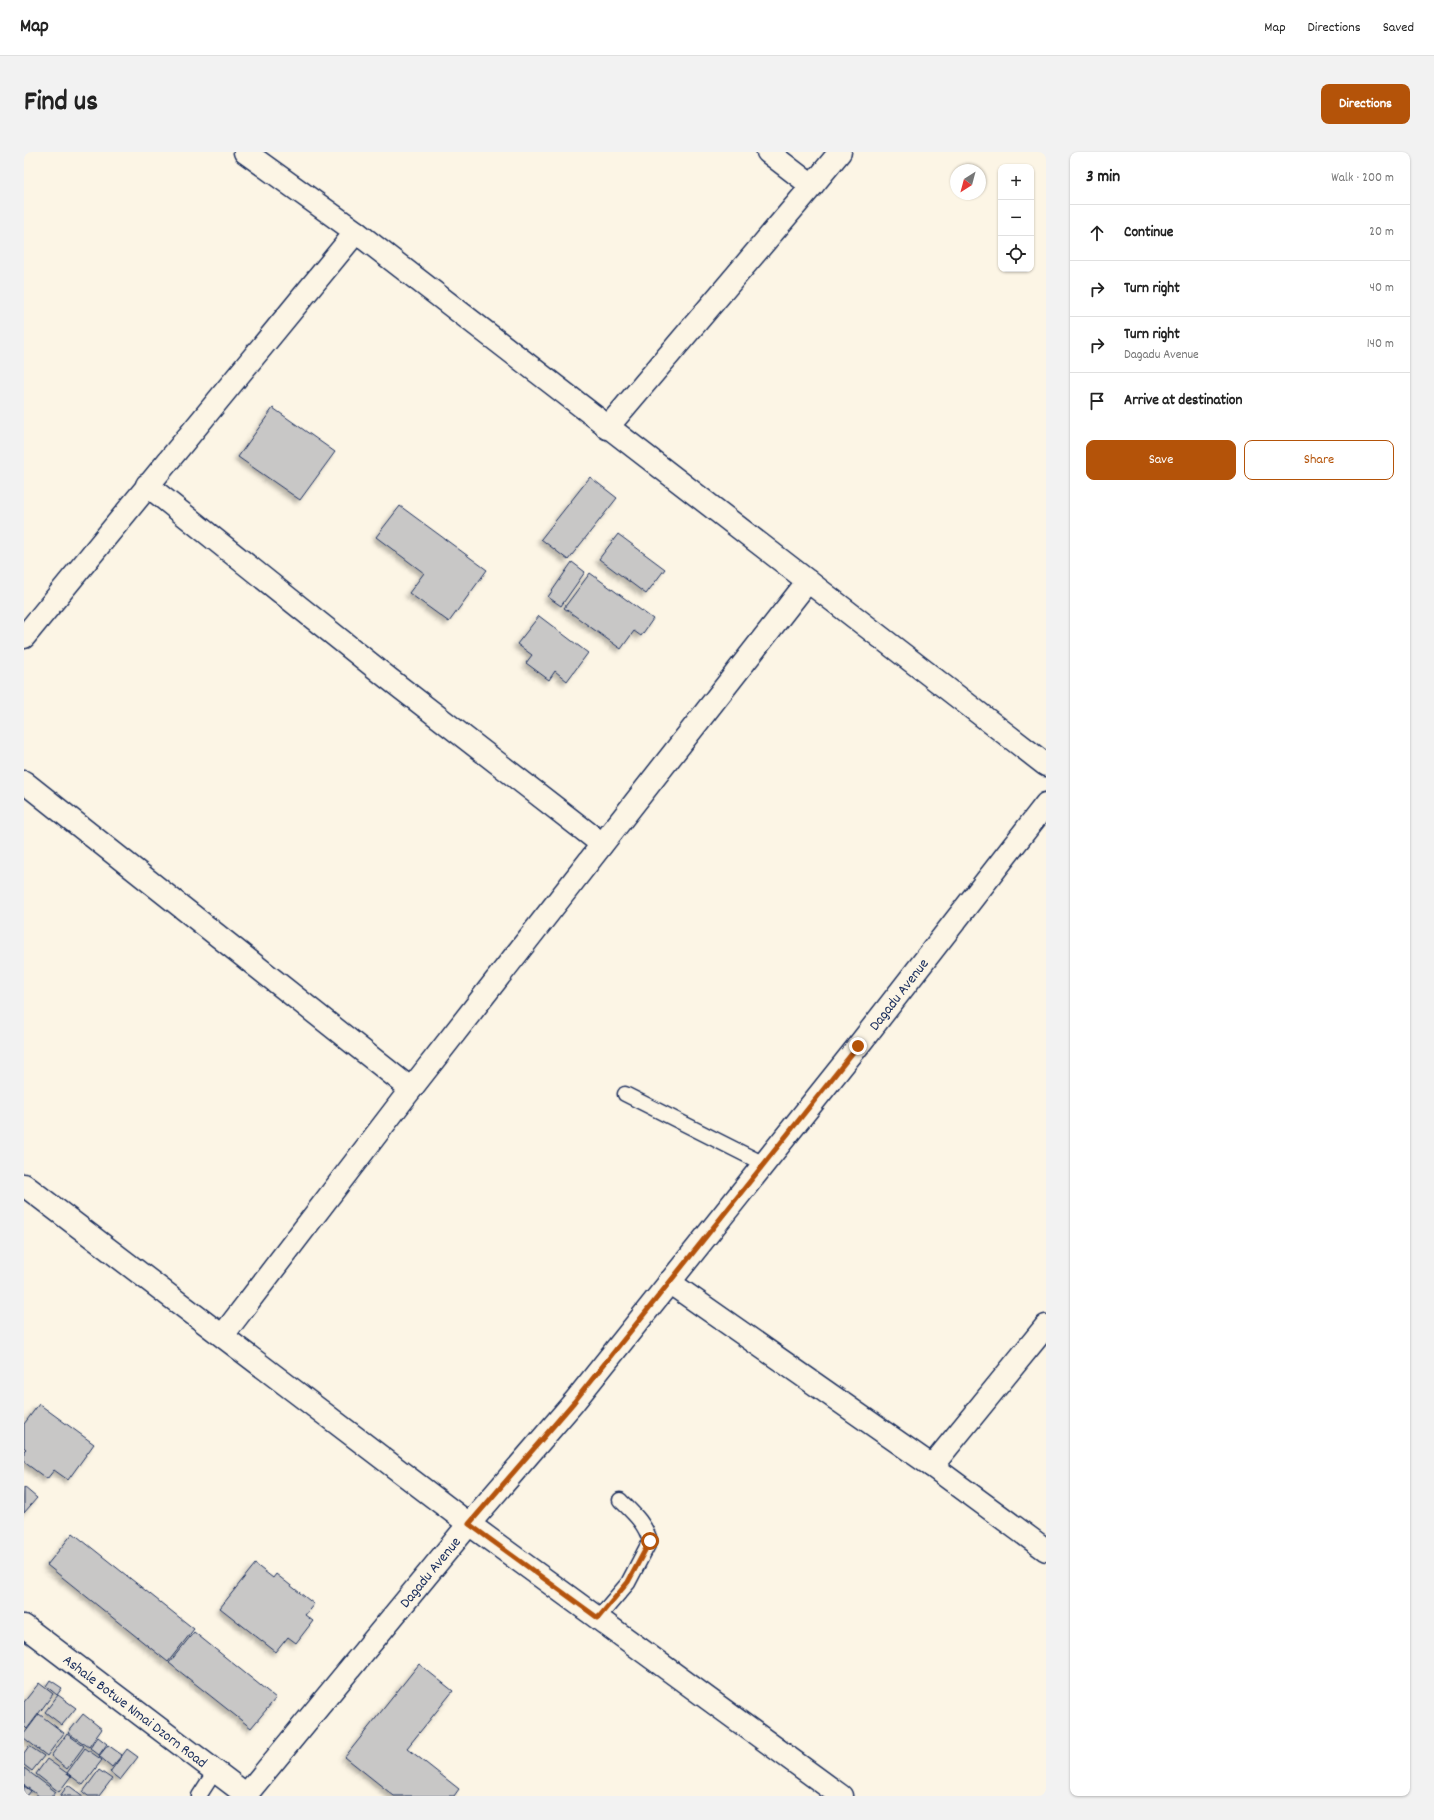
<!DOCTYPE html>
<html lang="en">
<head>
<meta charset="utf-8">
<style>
	body { margin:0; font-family:Dekko,sans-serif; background:#f2f2f2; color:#222 }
	.controls { position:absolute; right:12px; top:12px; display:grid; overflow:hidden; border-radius:8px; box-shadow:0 1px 3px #0004 }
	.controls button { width:36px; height:36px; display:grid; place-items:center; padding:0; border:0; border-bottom:1px solid #e0e0e0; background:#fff; color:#222; font:20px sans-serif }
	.compass { position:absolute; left:926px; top:12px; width:36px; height:36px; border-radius:50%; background:#fff; box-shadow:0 1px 3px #0004; rotate:216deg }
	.stop { position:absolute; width:12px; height:12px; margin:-9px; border:3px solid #b45309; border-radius:50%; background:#fff }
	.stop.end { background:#b45309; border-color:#fff; box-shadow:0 1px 4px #0008 }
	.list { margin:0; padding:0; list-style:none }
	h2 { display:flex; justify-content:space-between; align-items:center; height:52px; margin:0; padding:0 16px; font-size:17px }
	h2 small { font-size:13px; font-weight:400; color:#767676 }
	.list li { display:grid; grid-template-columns:26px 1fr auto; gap:12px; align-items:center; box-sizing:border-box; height:56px; padding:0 16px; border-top:1px solid #e0e0e0 }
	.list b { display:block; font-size:15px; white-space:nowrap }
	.list p { margin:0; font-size:13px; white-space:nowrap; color:#767676 }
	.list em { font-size:13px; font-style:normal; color:#767676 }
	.actions { display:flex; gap:8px; padding:12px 16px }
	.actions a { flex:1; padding:9px 0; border:1px solid #b45309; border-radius:8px; text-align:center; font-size:14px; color:#b45309 }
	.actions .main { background:#b45309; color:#fff }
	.icon { flex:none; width:22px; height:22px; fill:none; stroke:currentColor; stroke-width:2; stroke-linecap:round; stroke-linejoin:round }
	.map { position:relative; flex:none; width:1022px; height:1644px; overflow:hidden; border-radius:8px }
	header { display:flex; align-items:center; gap:24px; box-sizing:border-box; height:56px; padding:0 20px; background:#fff; border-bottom:1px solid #e0e0e0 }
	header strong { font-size:19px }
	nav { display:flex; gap:22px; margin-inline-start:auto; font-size:14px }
	.intro { display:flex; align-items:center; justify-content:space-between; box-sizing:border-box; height:96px; padding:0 24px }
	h1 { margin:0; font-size:28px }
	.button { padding:10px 18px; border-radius:8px; background:#b45309; color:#fff; font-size:14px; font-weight:700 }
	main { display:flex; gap:24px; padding:0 24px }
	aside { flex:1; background:#fff; border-radius:8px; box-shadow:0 1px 3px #0004 }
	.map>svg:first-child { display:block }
</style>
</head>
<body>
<header>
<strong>Map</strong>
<nav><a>Map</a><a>Directions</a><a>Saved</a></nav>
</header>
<div class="intro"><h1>Find us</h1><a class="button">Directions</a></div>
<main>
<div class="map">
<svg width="1022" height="1644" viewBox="0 0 1022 1644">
	<defs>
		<filter id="shadow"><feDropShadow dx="-3.5" dy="3.5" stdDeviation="2" flood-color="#0004"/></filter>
	</defs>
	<rect width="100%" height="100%" fill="#fcf5e5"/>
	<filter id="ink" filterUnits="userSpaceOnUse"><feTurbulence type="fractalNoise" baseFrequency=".025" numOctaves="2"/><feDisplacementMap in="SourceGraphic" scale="8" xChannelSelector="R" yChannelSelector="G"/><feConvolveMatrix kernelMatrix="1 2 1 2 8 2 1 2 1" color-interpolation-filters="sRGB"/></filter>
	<g filter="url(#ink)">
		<g fill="#c8c7c6" stroke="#1b2f5e" filter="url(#shadow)">
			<path d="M249,256L311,300L276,348L214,305Z"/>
			<path d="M566,325L593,346L544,408L517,387Z"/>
			<path d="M376,354L463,418L425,470L385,441L400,421L352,385Z"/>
			<path d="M594,382L641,417L622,442L575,407Z"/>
			<path d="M548,410L561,420L537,454L524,445Z"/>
			<path d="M566,421L629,467L617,484L610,479L597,497L540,456Z"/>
			<path d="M515,464L564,501L543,529L531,519L525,528L502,511L508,503L493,492Z"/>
			<path d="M15,1252L70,1292L44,1328L30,1318L23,1327L0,1310V1299L2,1297L0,1295V1272Z"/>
			<path d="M0,1335L13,1346L0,1361Z"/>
			<path d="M49,1381L170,1477L144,1510L23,1413Z"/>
			<path d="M231,1412L249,1426L252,1422L290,1452L281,1463L289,1469L272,1491L264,1485L252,1500L196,1456Z"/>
			<path d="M170,1480L252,1546L227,1576L145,1511Z"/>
			<path d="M395,1512L429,1539L383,1596L435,1637L430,1644H370L321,1605Z"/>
			<path d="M26,1528L38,1536L33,1543L22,1534Z"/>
			<path d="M15,1531L29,1542L3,1577L0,1574V1550Z"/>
			<path d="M34,1543L52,1556L38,1573L21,1560Z"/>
			<path d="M15,1562L40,1581L23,1604L0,1586V1582Z"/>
			<path d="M59,1562L78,1577L65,1595L44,1581Z"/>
			<path d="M43,1582L60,1594L43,1617L27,1604Z"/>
			<path d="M74,1585L83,1592L75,1603L66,1596Z"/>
			<path d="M84,1593L98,1603L88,1615L75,1604Z"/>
			<path d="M5,1594L20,1604L8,1619L0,1613V1601Z"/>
			<path d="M61,1596L78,1608L59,1633L43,1621Z"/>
			<path d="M103,1597L114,1605L96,1628L86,1620Z"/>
			<path d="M23,1607L47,1624L35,1640L12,1622Z"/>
			<path d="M0,1616L32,1640L29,1644H15L0,1633Z"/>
			<path d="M75,1618L88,1627L75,1644H64L59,1640Z"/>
			<path d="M44,1633L59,1644H36Z"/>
			<path d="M0,1634L7,1639L3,1644H0Z"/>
		</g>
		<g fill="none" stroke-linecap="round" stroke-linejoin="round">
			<defs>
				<g id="lane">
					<path d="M601,942L740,1012"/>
					<path d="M574,1466L604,1431L626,1389C621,1371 609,1361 596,1348"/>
					<path d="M175,1644L191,1619"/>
				</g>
				<g id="street">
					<path d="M221,0L332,80L1022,613"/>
					<path d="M744,0L788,34"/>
					<path d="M583,276L788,34L816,0"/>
					<path d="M123,333L364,526L578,692"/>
					<path d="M0,485L332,80"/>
					<path d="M0,630L387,937"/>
					<path d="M0,1033L445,1372L817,1644"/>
					<path d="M645,1130L908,1314L1022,1398"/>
					<path d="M199,1183L387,937L784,429"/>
					<path d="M908,1314L1022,1174"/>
					<path id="s1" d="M222,1643L445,1372L550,1250L834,894L1022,652"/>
				</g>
				<g id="secondary">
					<path id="s2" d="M0,1474L224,1644"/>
				</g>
			</defs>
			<use href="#lane" stroke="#1b2f5e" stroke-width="17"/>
			<use href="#street" stroke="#1b2f5e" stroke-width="25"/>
			<use href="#secondary" stroke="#1b2f5e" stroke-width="25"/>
			<use href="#lane" stroke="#fcf5e5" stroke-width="14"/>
			<use href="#street" stroke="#fcf5e5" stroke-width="22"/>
			<use href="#secondary" stroke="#fcf5e5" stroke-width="22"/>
		</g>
	</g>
	<g fill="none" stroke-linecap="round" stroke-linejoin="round" filter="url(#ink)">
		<path stroke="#b45309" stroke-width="5" d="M626,1389L604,1430L574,1466L445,1372L550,1250L834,894"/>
	</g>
	<g text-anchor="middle" stroke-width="3" stroke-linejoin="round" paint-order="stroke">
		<g font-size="15" fill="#1b2f5e" stroke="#fcf5e5">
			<text dy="5" stroke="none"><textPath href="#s1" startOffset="1033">Dagadu Avenue</textPath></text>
			<text dy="5" stroke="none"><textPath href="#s1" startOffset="289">Dagadu Avenue</textPath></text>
			<text dy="5" stroke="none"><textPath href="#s2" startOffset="140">Ashale Botwe Nmai Dzorn Road</textPath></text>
		</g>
	</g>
</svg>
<div class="controls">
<button>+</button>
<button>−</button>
<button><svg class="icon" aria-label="locate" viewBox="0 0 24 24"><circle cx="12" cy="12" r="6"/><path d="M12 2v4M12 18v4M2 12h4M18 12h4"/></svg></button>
</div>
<svg class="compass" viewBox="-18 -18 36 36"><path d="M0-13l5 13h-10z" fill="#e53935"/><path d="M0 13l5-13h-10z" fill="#767676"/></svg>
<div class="stop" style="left:626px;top:1389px"></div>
<div class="stop end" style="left:834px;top:894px"></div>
</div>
<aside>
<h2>3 min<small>Walk · 200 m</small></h2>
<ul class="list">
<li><svg class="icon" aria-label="ahead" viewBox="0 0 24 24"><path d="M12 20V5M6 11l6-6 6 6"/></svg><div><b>Continue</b></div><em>20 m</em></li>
<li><svg class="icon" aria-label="right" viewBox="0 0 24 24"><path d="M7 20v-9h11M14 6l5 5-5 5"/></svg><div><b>Turn right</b></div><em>40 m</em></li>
<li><svg class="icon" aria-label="right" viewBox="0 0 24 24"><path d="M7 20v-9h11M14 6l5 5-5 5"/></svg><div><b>Turn right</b><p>Dagadu Avenue</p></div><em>140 m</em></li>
<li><svg class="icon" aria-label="arrive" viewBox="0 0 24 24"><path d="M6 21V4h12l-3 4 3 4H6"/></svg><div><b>Arrive at destination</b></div></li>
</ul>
<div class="actions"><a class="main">Save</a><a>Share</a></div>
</aside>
</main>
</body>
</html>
